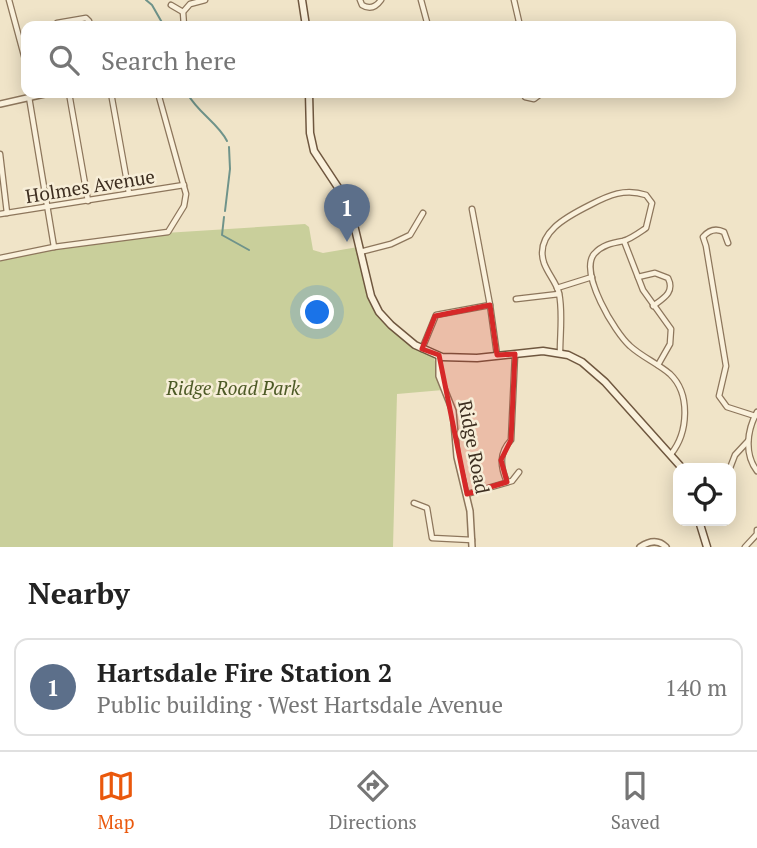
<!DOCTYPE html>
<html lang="en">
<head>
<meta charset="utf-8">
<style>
	body { margin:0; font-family:"PT Serif",serif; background:#f6f6f6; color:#222 }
	.controls { position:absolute; right:21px; bottom:21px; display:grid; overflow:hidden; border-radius:14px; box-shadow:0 4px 18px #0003 }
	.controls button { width:63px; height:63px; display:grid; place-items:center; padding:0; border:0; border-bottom:2px solid #e0e0e0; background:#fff; color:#222; font:35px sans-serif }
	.you { position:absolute; left:318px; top:313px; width:24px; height:24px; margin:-18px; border:5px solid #fff; border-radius:50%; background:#1a73e8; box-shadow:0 0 0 10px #1a73e833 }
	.badge { display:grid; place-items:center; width:46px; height:46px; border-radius:50%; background:#ea580c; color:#fff; font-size:23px; font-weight:700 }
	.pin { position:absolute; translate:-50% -58px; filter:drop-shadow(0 2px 4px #0008) }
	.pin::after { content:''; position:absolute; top:37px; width:24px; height:21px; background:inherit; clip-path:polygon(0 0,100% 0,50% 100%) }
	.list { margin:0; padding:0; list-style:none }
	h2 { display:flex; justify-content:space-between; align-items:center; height:91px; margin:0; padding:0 28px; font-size:30px }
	h2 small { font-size:23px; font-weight:400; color:#767676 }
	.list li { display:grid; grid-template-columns:46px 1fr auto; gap:21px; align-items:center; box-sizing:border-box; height:98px; margin:0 14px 14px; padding:0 14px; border:2px solid #e0e0e0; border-radius:14px }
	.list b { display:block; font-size:26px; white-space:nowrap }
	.list p { margin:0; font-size:23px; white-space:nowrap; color:#767676 }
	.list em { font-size:23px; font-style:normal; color:#767676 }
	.icon { flex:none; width:38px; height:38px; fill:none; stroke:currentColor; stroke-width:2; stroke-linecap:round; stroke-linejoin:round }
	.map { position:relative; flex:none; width:757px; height:547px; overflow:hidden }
	.search { position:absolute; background:#fff; box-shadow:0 4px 18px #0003; left:21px; right:21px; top:21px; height:77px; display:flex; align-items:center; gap:18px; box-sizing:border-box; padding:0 24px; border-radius:14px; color:#767676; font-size:26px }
	.sheet { height:203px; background:#fff }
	nav { display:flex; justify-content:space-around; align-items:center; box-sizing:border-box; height:98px; border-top:2px solid #e0e0e0; background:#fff; font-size:19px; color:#767676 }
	nav a { display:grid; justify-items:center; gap:4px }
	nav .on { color:#ea580c }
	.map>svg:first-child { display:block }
</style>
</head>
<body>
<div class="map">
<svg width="757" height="547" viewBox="0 0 757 547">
	<rect width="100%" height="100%" fill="#f0e4c8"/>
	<path fill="#c9cf9b" d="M305,224L309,227L313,250L323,253L358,247C364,279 375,317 401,337C412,346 424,350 434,358L443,390L397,394L393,547H0V261L58,248L165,233Z"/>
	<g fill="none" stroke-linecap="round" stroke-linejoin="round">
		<g stroke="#6f938a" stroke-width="2">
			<path d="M146,0L152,5L164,26"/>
			<path d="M187,93C198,113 218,123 227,141"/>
			<path d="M225,211L230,169L229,147"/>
			<path d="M224,217L222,235L249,250"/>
		</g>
		<defs>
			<g id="minor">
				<path d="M9,0L26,63"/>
				<path d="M360,0L362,5C370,10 376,7 381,0"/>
				<path d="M421,0L428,26"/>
				<path d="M514,0L520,26"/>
				<path d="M171,5L183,12"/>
				<path d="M55,26L57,23L86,18L89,21L90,26"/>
				<path d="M184,26L183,12L190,4L205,0"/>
				<path d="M69,93L88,201"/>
				<path d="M111,93L129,193"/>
				<path d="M524,93L525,97L534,99L542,93"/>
				<path d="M29,97L54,247"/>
				<path d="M0,154L7,213"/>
				<path d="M472,209L490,305L497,355"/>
				<path d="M0,214L184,185"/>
				<path d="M624,241L643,290L671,329L670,344L658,365"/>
				<path d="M728,243L724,232C716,228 709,230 703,237L706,246L726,366L719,396L727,407L755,416"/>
				<path d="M360,252L391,244L410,235L423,213"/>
				<path d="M0,258L54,247L168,232L184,206L186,194L158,93"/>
				<path d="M638,277L655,273L668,278C675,292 664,298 653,306"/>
				<path d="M557,288L592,277"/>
				<path d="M516,299L559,294"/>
				<path d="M422,349L436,315L490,305"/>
				<path d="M560,353C560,333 563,312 559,293C556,282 548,274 544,263C534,233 568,216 590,205C609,195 625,188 646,195L652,203L646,228C640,232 631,239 623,241C612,243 602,245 594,254C579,273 615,333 630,346C642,357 657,363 670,374C691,394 688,433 671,454"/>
				<path d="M757,412C747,430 744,454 757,471"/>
				<path d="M730,468L735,455L748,441"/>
				<path d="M507,482C500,466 499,453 511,440L515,354"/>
				<path d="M467,494L512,481L519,472"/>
				<path d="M414,503L427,508L432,538L472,540"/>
				<path d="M745,547L757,534V530"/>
			</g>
			<g id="tertiary">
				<path d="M0,104L49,93"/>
				<path d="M439,356V376L453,411L457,457L470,511L472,547"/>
				<path d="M640,547C649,541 658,539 666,547"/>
			</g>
			<g id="secondary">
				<path d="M302,0L306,26"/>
				<path d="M309,93L310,133L314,151L345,198L355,229L371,296L379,312L391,325L415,345L442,357L477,358L543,351L568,355L582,362L605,382L682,468"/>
				<path d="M699,521L707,547"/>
			</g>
		</defs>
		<use href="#minor" stroke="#8d765c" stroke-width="7"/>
		<use href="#tertiary" stroke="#8d765c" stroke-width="8"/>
		<use href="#secondary" stroke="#6f573f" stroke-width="9"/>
		<use href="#minor" stroke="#faf1dc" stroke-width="4.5"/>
		<use href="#tertiary" stroke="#faf1dc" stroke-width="5"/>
		<use href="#secondary" stroke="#faf1dc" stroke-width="6"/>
	</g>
	<path fill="#d62828" fill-opacity="0.2" stroke="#d62828" stroke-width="5" stroke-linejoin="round" d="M490,305L497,355L515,354L511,440L501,460L507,482L467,494L439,355L422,349L435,316Z"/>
	<g text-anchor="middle" stroke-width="5" stroke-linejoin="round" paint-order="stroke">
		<g font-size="19" fill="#3d2e20" stroke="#f7eed8">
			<text transform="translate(90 186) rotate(-9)" y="7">Holmes Avenue</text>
			<text transform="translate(474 447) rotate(79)" y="7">Ridge Road</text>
		</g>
		<g font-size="19" font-style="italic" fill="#4d5a26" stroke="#f7eed8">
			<text x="233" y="395">Ridge Road Park</text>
		</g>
	</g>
</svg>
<div class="controls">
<button><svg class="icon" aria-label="locate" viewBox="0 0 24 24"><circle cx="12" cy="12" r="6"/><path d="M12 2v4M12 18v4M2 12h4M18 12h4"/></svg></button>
</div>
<div class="you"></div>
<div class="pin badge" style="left:347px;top:242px;background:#5c6f8a">1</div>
<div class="search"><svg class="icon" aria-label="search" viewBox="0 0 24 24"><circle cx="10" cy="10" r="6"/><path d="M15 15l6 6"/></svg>Search here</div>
</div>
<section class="sheet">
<h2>Nearby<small></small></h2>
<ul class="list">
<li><span class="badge" style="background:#5c6f8a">1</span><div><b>Hartsdale Fire Station 2</b><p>Public building · West Hartsdale Avenue</p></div><em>140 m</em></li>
</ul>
</section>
<nav>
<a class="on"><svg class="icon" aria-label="map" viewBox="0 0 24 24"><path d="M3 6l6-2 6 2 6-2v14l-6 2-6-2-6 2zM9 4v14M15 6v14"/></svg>Map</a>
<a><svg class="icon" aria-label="directions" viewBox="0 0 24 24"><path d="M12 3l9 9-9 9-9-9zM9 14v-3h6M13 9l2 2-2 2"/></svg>Directions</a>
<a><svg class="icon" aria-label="saved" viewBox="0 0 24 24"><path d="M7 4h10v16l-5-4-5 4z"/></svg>Saved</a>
</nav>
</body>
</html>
